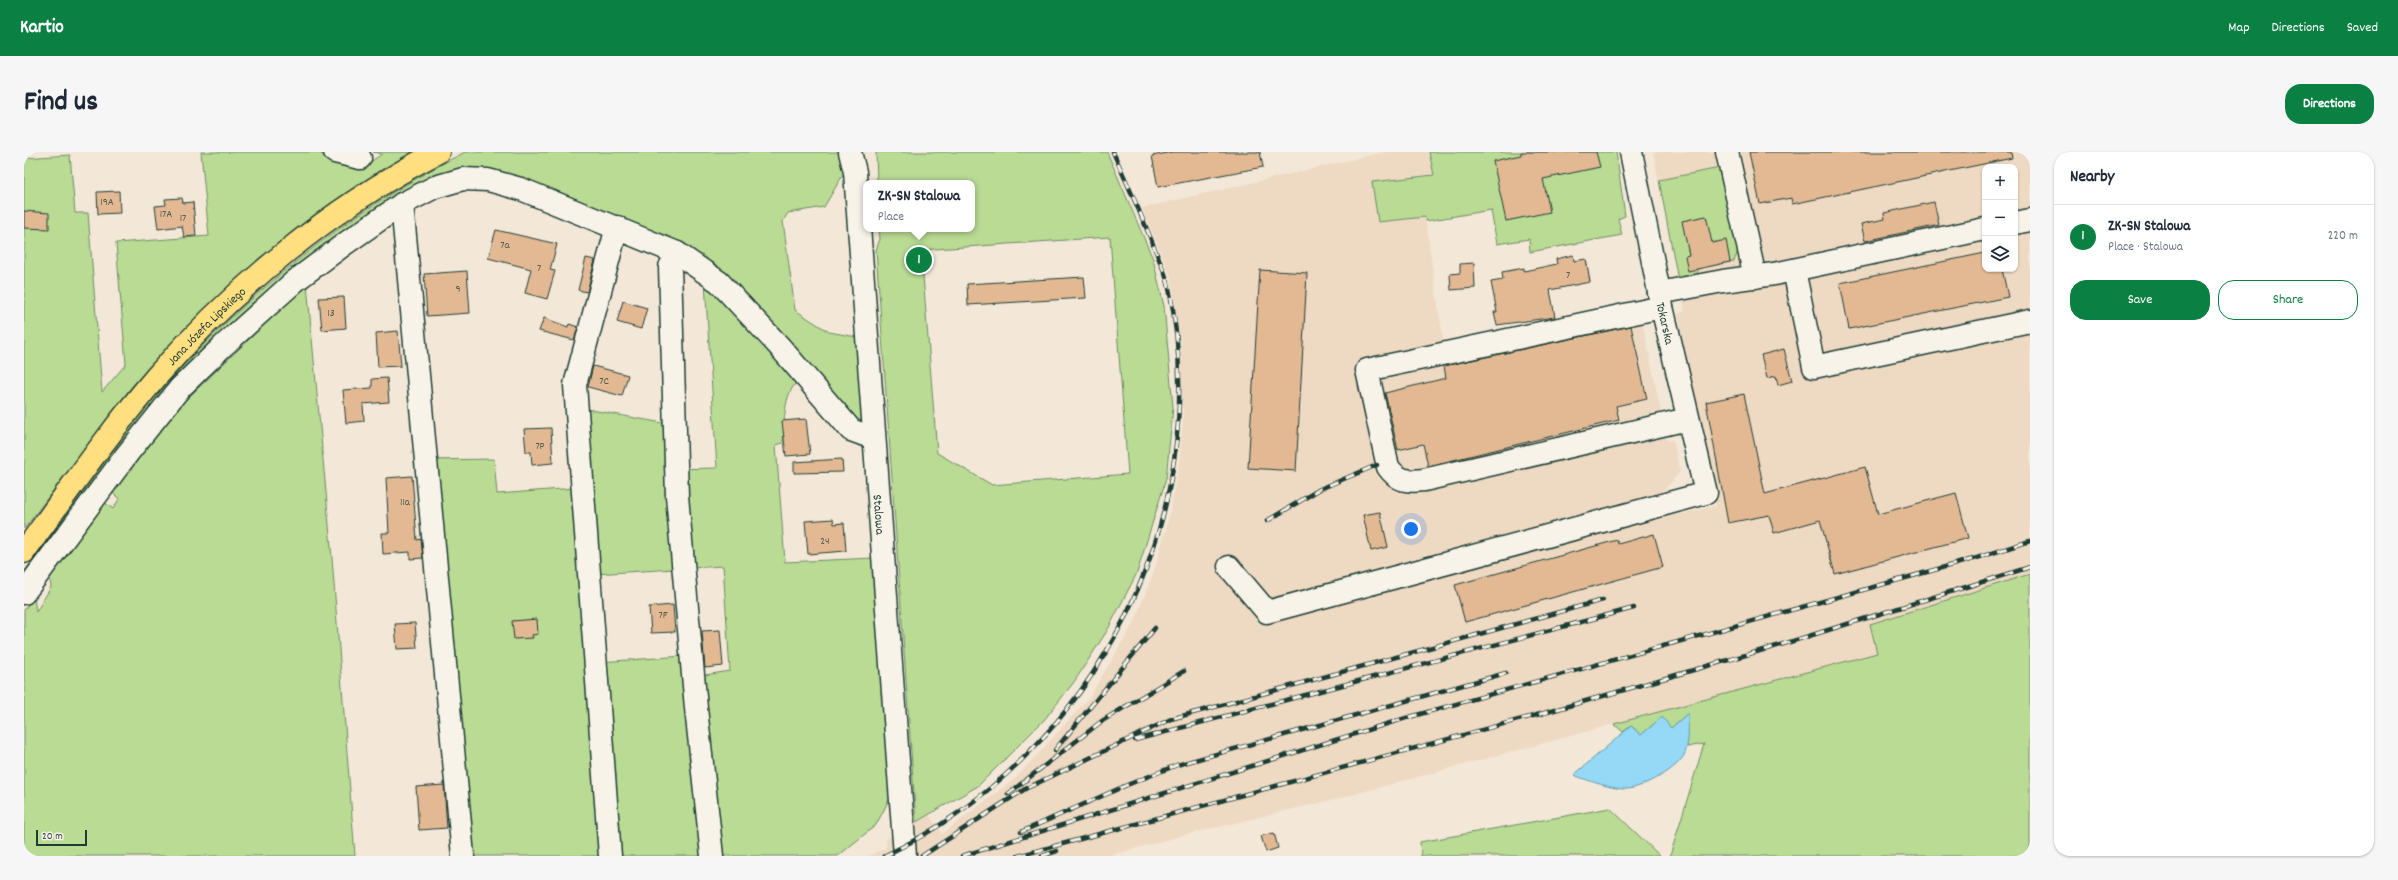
<!DOCTYPE html>
<html lang="en">
<head>
<meta charset="utf-8">
<style>
	body { margin:0; font-family:Dekko,sans-serif; background:#f6f6f7; color:#1f2937 }
	.controls { position:absolute; right:12px; top:12px; display:grid; overflow:hidden; border-radius:8px; box-shadow:0 1px 3px #0004 }
	.controls button { width:36px; height:36px; display:grid; place-items:center; padding:0; border:0; border-bottom:1px solid #e0e1e3; background:#fff; color:#1f2937; font:20px sans-serif }
	.scale { position:absolute; left:12px; bottom:10px; width:51px; box-sizing:border-box; padding-left:4px; border:2px solid #1f3d34; border-top:0; font-size:11px; line-height:14px; white-space:nowrap; color:#1f3d34; -webkit-text-stroke:3px #f7f3e8; paint-order:stroke }
	.you { position:absolute; left:1387px; top:377px; width:14px; height:14px; margin:-10px; border:3px solid #fff; border-radius:50%; background:#1a73e8; box-shadow:0 0 0 6px #1a73e833 }
	.badge { display:grid; place-items:center; width:26px; height:26px; border-radius:50%; background:#0b8043; color:#fff; font-size:13px; font-weight:700 }
	.pin { position:absolute; translate:-50% -50%; border:2px solid #fff; box-shadow:0 1px 4px #0006 }
	.popup { position:absolute; left:839px; top:28px; width:112px; height:52px; box-sizing:border-box; display:grid; place-content:center; border-radius:8px; background:#fff; filter:drop-shadow(0 1px 3px #0005); font-size:13px; white-space:nowrap; color:#747a83 }
	.popup b { font-size:15px; color:#1f2937 }
	.popup::after { content:''; position:absolute; left:50%; top:100%; margin-left:-8px; border:8px solid transparent; border-top-color:#fff }
	.list { margin:0; padding:0; list-style:none }
	h2 { display:flex; justify-content:space-between; align-items:center; height:52px; margin:0; padding:0 16px; font-size:17px }
	h2 small { font-size:13px; font-weight:400; color:#747a83 }
	.list li { display:grid; grid-template-columns:26px 1fr auto; gap:12px; align-items:center; box-sizing:border-box; height:64px; padding:0 16px; border-top:1px solid #e0e1e3 }
	.list b { display:block; font-size:15px; white-space:nowrap }
	.list p { margin:0; font-size:13px; white-space:nowrap; color:#747a83 }
	.list em { font-size:13px; font-style:normal; color:#747a83 }
	.actions { display:flex; gap:8px; padding:12px 16px }
	.actions a { flex:1; padding:9px 0; border:1px solid #0b8043; border-radius:16px; text-align:center; font-size:14px; color:#0b8043 }
	.actions .main { background:#0b8043; color:#fff }
	.icon { flex:none; width:22px; height:22px; fill:none; stroke:currentColor; stroke-width:2; stroke-linecap:round; stroke-linejoin:round }
	.map { position:relative; flex:none; width:2006px; height:704px; overflow:hidden; border-radius:16px }
	header { display:flex; align-items:center; gap:24px; box-sizing:border-box; height:56px; padding:0 20px; background:#0b8043; color:#fff }
	header strong { font-size:19px }
	nav { display:flex; gap:22px; margin-inline-start:auto; font-size:14px }
	.intro { display:flex; align-items:center; justify-content:space-between; box-sizing:border-box; height:96px; padding:0 24px }
	h1 { margin:0; font-size:28px }
	.button { padding:10px 18px; border-radius:16px; background:#0b8043; color:#fff; font-size:14px; font-weight:700 }
	main { display:flex; gap:24px; padding:0 24px }
	aside { flex:1; background:#fff; border-radius:16px; box-shadow:0 1px 3px #0004 }
	.map>svg:first-child { display:block }
</style>
</head>
<body>
<header>
<strong>Kartio</strong>
<nav><a>Map</a><a>Directions</a><a>Saved</a></nav>
</header>
<div class="intro"><h1>Find us</h1><a class="button">Directions</a></div>
<main>
<div class="map">
<svg width="2006" height="704" viewBox="0 0 2006 704">
	<rect width="100%" height="100%" fill="#f3e7d7"/>
	<filter id="ink" filterUnits="userSpaceOnUse"><feTurbulence type="fractalNoise" baseFrequency=".025" numOctaves="2"/><feDisplacementMap in="SourceGraphic" scale="8" xChannelSelector="R" yChannelSelector="G"/><feConvolveMatrix kernelMatrix="1 2 1 2 8 2 1 2 1" color-interpolation-filters="sRGB"/></filter>
	<g filter="url(#ink)">
		<path fill="#eed9c3" fill-rule="evenodd" d="M1361,0H1405L1410,23L1348,30L1401,65L1419,187L1425,210L1618,169L1643,289L1649,288L1656,320L1630,350L1635,367L1692,354L1654,162L1661,159L1629,0H2006V422L1847,472L1854,501L1316,646L1156,684L1084,704H844L862,696L863,686L905,663L918,682L993,625L1065,546L1111,469L1131,416L1144,369L1155,312L1159,269L1157,192L1147,125L1118,56ZM1961,15H1991V117H1961Z"/>
		<g fill="#b9db94" stroke="#6c8c64" fill-rule="evenodd">
			<path d="M177,0H291L339,15L358,2L349,0H389L260,88L189,149L109,233L0,377V6L46,3L51,61H64L78,240L102,212L92,91L185,84Z"/>
			<path d="M441,0H818L821,19L800,55L764,61L759,69L771,158L805,180L833,185L838,270L831,272L707,135L451,19L250,139L0,432V420C44,359 86,295 136,239C223,142 324,59 441,0Z"/>
			<path d="M852,0H1083L1129,107L1140,154L1149,255L1142,327L1113,421L1083,479L1050,530L1020,568L954,634L892,670L852,98L856,87L855,77H948V31H853ZM1086,85L1104,322L968,333L913,301L897,98Z"/>
			<path d="M1405,0H1592L1601,64L1594,67L1598,83L1506,100L1505,87L1473,92L1467,58L1402,69L1401,65L1354,70L1348,30L1410,23Z"/>
			<path d="M1696,16L1714,99L1710,109L1673,117L1674,126L1654,128L1635,28Z"/>
			<path d="M681,131L775,228C758,243 761,270 759,291L752,293L761,410L850,406L868,642L852,673L814,704H436L406,308L470,307L473,342L564,335L557,256L644,272L647,317L693,316ZM699,414L706,519L662,526L660,504L576,510L570,422Z"/>
			<path d="M283,132L308,406L331,704H0V458L10,445L12,460L27,435L25,422L79,349L89,357L95,347L87,339L147,262Z"/>
			<path d="M2006,422V704H1646L1680,592L1663,595V562L1647,576L1637,566L1617,583L1607,574L1599,580L1590,572L1853,501L1846,472Z"/>
			<path d="M1586,656L1636,704H1397L1396,690Z"/>
		</g>
		<path fill="#95d9f7" stroke="#669ba9" d="M1664,561C1664,574 1666,588 1661,601C1656,616 1619,636 1603,637C1591,638 1562,628 1550,623L1607,574L1617,583L1638,565L1647,576Z"/>
		<g fill="#e3b994" stroke="#1f3d34">
			<path d="M1148,0H1236L1239,15L1134,35L1128,4Z"/>
			<path d="M1497,0H1572L1576,15L1519,27L1526,60L1482,69L1469,9L1497,3Z"/>
			<path d="M1725,0H1987L1988,6L1768,52L1767,46L1736,52Z"/>
			<path d="M95,39L96,61L74,62L73,40Z"/>
			<path d="M158,46L159,51L169,50L172,84L160,85L158,74L134,77L131,54L142,53L141,47Z"/>
			<path d="M1910,50L1915,73L1841,89L1837,72L1861,67L1860,61Z"/>
			<path d="M0,59L25,61V77L0,76Z"/>
			<path d="M1682,64L1688,91L1702,88L1706,110L1664,119L1661,104L1665,103L1658,69Z"/>
			<path d="M472,78L533,92L526,118L531,119L523,147L501,141L507,117L464,106Z"/>
			<path d="M1961,101V117H1978L1984,145L1825,177L1816,131Z"/>
			<path d="M1549,103L1550,109L1562,107L1566,130L1526,138L1531,165L1473,173L1470,160H1473L1467,130L1479,128L1478,120L1500,116V119L1533,112L1532,107Z"/>
			<path d="M562,106L571,108L563,140L554,138Z"/>
			<path d="M1450,111L1451,136L1427,138L1426,122L1436,121V112Z"/>
			<path d="M1236,118L1283,121L1272,319L1224,316Z"/>
			<path d="M443,119L446,161L403,164L400,122Z"/>
			<path d="M1060,125L1062,146L944,153L943,132Z"/>
			<path d="M320,145L322,176L298,178L295,146Z"/>
			<path d="M599,149L623,156L617,177L593,170Z"/>
			<path d="M520,166L544,175L545,172L554,175L550,188L515,179Z"/>
			<path d="M1607,174L1623,247L1592,254L1595,268L1404,314L1399,292L1374,298L1361,241L1422,226L1420,214Z"/>
			<path d="M374,179L377,214L354,215L352,181Z"/>
			<path d="M1760,197L1768,229L1754,233L1752,224L1743,226L1737,203Z"/>
			<path d="M569,214L604,223L598,244L564,235Z"/>
			<path d="M363,226L365,250L339,252L340,269L322,271L319,238L348,236V227Z"/>
			<path d="M1720,242L1741,342L1841,315L1854,362L1932,341L1944,386L1811,422L1796,368L1750,381L1745,363L1704,371L1682,250Z"/>
			<path d="M782,267L786,302L762,304L758,269Z"/>
			<path d="M527,276L529,311L508,313L507,300H502L500,277Z"/>
			<path d="M818,307L819,320L770,321V310Z"/>
			<path d="M388,324L393,388L397,387L399,406L386,407V400L359,402L358,381H365L362,326Z"/>
			<path d="M1356,360L1364,395L1347,399L1339,363Z"/>
			<path d="M809,367L810,372L820,371L822,399L784,402L781,369Z"/>
			<path d="M1630,382L1639,415L1441,470L1431,433L1593,388L1594,392Z"/>
			<path d="M649,453L651,480L627,481L625,455Z"/>
			<path d="M513,467L514,482L508,483L509,486L490,487L488,469Z"/>
			<path d="M391,471L393,496L373,497L371,472Z"/>
			<path d="M696,478L699,514L681,516L678,479Z"/>
			<path d="M420,633L423,676L395,678L392,635Z"/>
			<path d="M1250,681L1254,696L1242,700L1237,684Z"/>
		</g>
		<g fill="none" stroke-linecap="round" stroke-linejoin="round">
			<defs>
				<g id="minor">
					<path d="M311,0L336,6"/>
					<path id="s1" d="M826,0L831,20L881,704"/>
					<path d="M1703,0L1731,125"/>
					<path d="M378,52L439,704"/>
					<path d="M1991,71L2006,68"/>
					<path d="M653,101L646,115L653,344L672,556L688,704"/>
					<path d="M1770,118L1790,215L2006,169"/>
					<path d="M1635,141L1699,129L1750,122L1961,77"/>
					<path d="M1638,155L1343,218L1364,315C1374,329 1383,330 1400,328L1664,267"/>
					<path d="M1205,415L1243,460L1682,341L1638,155L1607,0"/>
					<path d="M0,441L104,301L156,236L199,194L271,129L322,91L378,52L411,35L439,27L464,28L497,37L653,101L695,130L755,194L827,278L849,286"/>
					<path d="M586,704L551,233L593,75"/>
				</g>
				<g id="major">
					<path id="s2" d="M0,400C43,341 85,280 133,224C212,134 308,55 414,0"/>
				</g>
			</defs>
			<use href="#minor" stroke="#1f3d34" stroke-width="25"/>
			<use href="#major" stroke="#1f3d34" stroke-width="25"/>
			<use href="#minor" stroke="#f7f3e8" stroke-width="22"/>
			<use href="#major" stroke="#ffdf80" stroke-width="22"/>
			<defs>
				<g id="rail">
					<path d="M1243,369L1296,337L1353,313"/>
					<path d="M1111,588L1610,456"/>
					<path d="M1031,598L1131,476"/>
					<path d="M984,642L1078,569L1160,519"/>
					<path d="M997,680L1103,633L1153,613L1482,521"/>
					<path d="M860,704C1073,603 1194,361 1144,131C1141,120 1136,110 1132,100C1119,66 1104,33 1089,0"/>
					<path d="M898,704L1001,637L1147,567L1579,448"/>
					<path d="M938,704L1382,566L1953,406L2006,389"/>
					<path d="M994,704L1520,561L1753,494L2006,415"/>
					<path d="M1018,704L1033,699"/>
				</g>
			</defs>
			<use href="#rail" stroke="#1f3d34" stroke-width="4.5"/>
			<use href="#rail" stroke="#f7f3e8" stroke-width="3" stroke-dasharray="9" stroke-linecap="butt"/>
		</g>
	</g>
	<g text-anchor="middle" stroke-width="4" stroke-linejoin="round" paint-order="stroke">
		<g font-size="11" fill="#505c4c">
			<text x="83" y="53">19A</text>
			<text x="142" y="65">17A</text>
			<text x="159" y="69">17</text>
			<text x="481" y="96">7a</text>
			<text x="515" y="119">7</text>
			<text x="1544" y="126">7</text>
			<text x="434" y="140">9</text>
			<text x="307" y="164">13</text>
			<text x="580" y="232">7C</text>
			<text x="516" y="297">7P</text>
			<text x="381" y="353">11a</text>
			<text x="801" y="392">24</text>
			<text x="639" y="466">7F</text>
		</g>
		<g font-size="13" fill="#1f3d34" stroke="#f7f3e8">
			<text transform="translate(1642 171) rotate(77)" y="5">Tokarska</text>
			<text dy="5" stroke="none"><textPath href="#s2" startOffset="291">Jana Józefa Lipskiego</textPath></text>
			<text dy="5" stroke="none"><textPath href="#s1" startOffset="364">Stalowa</textPath></text>
		</g>
	</g>
</svg>
<div class="controls">
<button>+</button>
<button>−</button>
<button><svg class="icon" aria-label="layers" viewBox="0 0 24 24"><path d="M12 4l9 5-9 5-9-5zM3 14l9 5 9-5"/></svg></button>
</div>
<div class="scale">20 m</div>
<div class="you"></div>
<div class="pin badge" style="left:895px;top:108px">1</div>
<div class="popup"><b>ZK-SN Stalowa</b>Place</div>
</div>
<aside>
<h2>Nearby<small></small></h2>
<ul class="list">
<li><span class="badge">1</span><div><b>ZK-SN Stalowa</b><p>Place · Stalowa</p></div><em>220 m</em></li>
</ul>
<div class="actions"><a class="main">Save</a><a>Share</a></div>
</aside>
</main>
</body>
</html>
